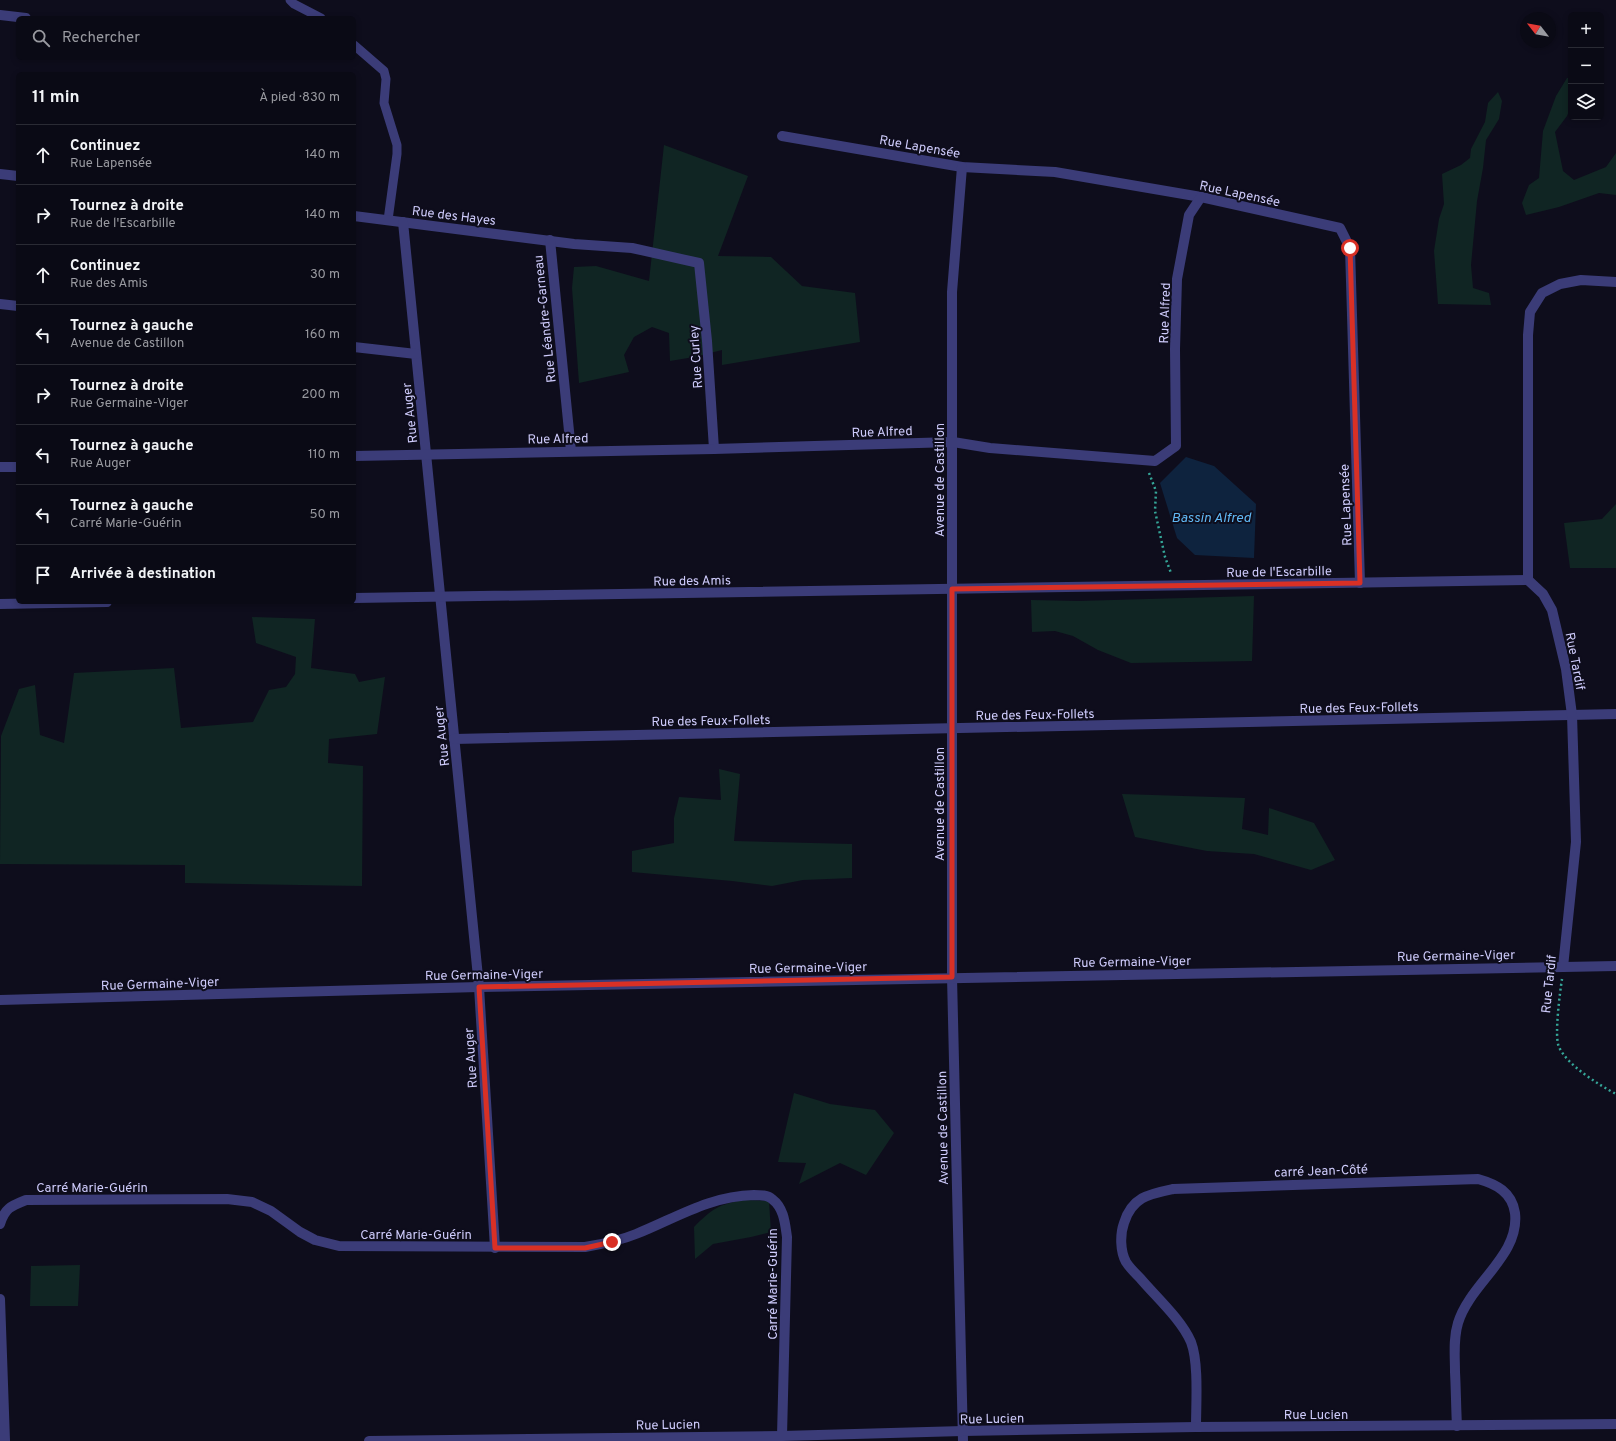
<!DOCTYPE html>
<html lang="fr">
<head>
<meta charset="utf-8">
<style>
	body { margin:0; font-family:Overpass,sans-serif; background:#13131e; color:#f1f3f6 }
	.controls { position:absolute; right:12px; top:12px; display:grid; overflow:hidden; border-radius:6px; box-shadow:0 2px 6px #0003 }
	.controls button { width:36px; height:36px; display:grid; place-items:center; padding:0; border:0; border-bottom:1px solid #2a2b34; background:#0a0a15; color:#f1f3f6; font:20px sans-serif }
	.compass { position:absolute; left:1520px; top:12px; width:36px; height:36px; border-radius:50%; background:#0a0a15; box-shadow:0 2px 6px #0003; rotate:301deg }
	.stop { position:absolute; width:12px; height:12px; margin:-9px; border:3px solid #d93025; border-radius:50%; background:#fff }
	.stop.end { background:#d93025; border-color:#fff; box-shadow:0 1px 4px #0008 }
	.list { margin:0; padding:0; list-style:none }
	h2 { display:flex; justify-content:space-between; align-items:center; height:52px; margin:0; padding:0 16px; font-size:17px }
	h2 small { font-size:13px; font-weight:400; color:#999aa0 }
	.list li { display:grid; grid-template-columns:26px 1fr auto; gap:12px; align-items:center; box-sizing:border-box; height:60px; padding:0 16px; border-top:1px solid #2a2b34 }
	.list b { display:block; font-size:15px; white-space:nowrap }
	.list p { margin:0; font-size:13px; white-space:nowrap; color:#999aa0 }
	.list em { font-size:13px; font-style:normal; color:#999aa0 }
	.icon { flex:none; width:22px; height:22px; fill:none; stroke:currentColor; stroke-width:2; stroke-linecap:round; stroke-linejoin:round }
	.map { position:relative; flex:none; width:1616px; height:1441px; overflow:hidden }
	.search { position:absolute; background:#0a0a15; box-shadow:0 2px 6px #0003; left:16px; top:16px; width:340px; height:44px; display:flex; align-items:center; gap:10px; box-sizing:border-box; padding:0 14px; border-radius:6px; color:#999aa0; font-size:15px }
	.panel { position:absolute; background:#0a0a15; box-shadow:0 2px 6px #0003; left:16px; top:72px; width:340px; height:532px; border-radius:6px }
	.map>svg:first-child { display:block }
</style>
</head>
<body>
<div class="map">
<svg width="1616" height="1441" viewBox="0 0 1616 1441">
	<rect width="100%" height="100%" fill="#0e0d1c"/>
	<g fill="#102523">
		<path d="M1567,78H1571V106L1567,116L1555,132L1563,171L1574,180L1606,167L1616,153V195L1599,193L1559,207L1526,215L1522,203L1529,185L1539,178L1543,131L1556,96Z"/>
		<path d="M1498,92L1502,101L1499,119L1486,140L1483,168L1477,201L1471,265L1473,288L1489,293L1491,305L1438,304L1434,251L1439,219L1444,204L1442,174L1461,165L1470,158L1471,149L1485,122L1488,103Z"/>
		<path d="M664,145L748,176L718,256L771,257L802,286L855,293L860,342L722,365V350L694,357L670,361L669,333L652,327L634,337L624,355L629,372L579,383L572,288L574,267L596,266L649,281Z"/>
		<path d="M1616,504V568H1570L1564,523L1602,519Z"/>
		<path d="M1254,596L1252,661L1131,663L1098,650L1073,636L1055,631L1032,632L1031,600L1078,601Z"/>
		<path d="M252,617L315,619L311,668L355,674L359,682L385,677L377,734L329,739L328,763L363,766L362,886L185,883V865L0,864L1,736L19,689L35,685L40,735L64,743L74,673L174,668L181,728L253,722L269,690L286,687L295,674L296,657L256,643Z"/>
		<path d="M719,769L740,774L734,841L852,844V878L803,880L772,886L732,881L632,872V851L674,843V818L679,797L721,800Z"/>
		<path d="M1122,794L1245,798L1242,829L1268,835L1269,808L1314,823L1335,860L1311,870L1254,854L1207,851L1135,837Z"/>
		<path d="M794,1093L830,1104L875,1110L894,1133L866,1175L840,1163L799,1184L806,1163L778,1162Z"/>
		<path d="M744,1200L769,1201L771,1232L751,1237L713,1244L695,1259L694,1227C712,1209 719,1204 744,1200Z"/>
		<path d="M80,1265L78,1306H30L31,1266Z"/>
	</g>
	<path fill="#0e233e" d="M1186,457L1214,466L1256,504L1254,558L1195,555L1177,538L1160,483Z"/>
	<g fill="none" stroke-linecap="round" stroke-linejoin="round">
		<g stroke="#35a698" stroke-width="2.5" stroke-dasharray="2 3" stroke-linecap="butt">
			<path d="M1149,473L1156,491L1155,511L1165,557L1171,573"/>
			<path d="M1562,979C1560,992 1554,1037 1559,1047C1567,1065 1599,1085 1616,1094"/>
		</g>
		<g stroke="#3b3c78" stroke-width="9">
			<path d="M290,0L294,4L321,18"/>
			<path d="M354,45L384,71L386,79L384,103L397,145V154L388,220"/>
		</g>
		<g stroke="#3b3c78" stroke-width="10">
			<path d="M0,15L26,18"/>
			<path d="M782,136L962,167L1055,172L1201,197L1340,228L1350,248L1360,583"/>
			<path d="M962,167L952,292V977L963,1441"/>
			<path d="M0,174L18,176"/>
			<path d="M354,216L574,244L632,248L699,263L707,341L714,449"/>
			<path d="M403,222L479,987L495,1248"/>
			<path d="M550,240L571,451"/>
			<path d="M0,304L18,306"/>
			<path d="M354,347L416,354"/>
			<path d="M354,456L714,449L953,442L990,448L1155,461L1176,446L1175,349L1177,279L1189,215L1201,197"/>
			<path d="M0,467H18"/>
			<path d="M354,598L1528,580"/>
			<path d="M0,604L107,602"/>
			<path d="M454,739L1616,714"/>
			<path d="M1563,967L1576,842L1572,715L1566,669L1552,610L1543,594L1528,580V335L1530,312L1542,293L1560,284L1581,280L1616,282"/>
			<path d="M0,1000L479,987L1616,966"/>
			<path d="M0,1224C5,1208 11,1206 26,1200L227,1199L252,1202L271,1211L300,1232L315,1240L339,1246L585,1247C603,1244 619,1241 636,1234C676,1218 709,1196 754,1195C760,1195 768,1195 772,1199C784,1208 785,1223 787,1237L782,1436"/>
			<path d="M0,1299L5,1441"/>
			<path d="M1196,1427C1196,1404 1199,1363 1191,1342C1181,1319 1156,1297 1140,1278C1135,1273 1129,1267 1126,1262C1120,1251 1120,1234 1124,1223C1132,1197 1149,1194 1173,1189L1478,1179C1496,1184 1512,1192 1515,1213C1520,1256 1470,1283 1458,1323C1453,1339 1455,1356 1455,1372C1456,1390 1456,1408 1457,1426"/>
			<path d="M369,1441L782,1436L963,1431L1196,1427L1616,1424"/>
		</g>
	</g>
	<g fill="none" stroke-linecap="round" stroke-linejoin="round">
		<path stroke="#d93025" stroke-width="5" d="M612,1242L585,1248H495L479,987L952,977V589L1360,583L1350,248"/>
	</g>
	<g text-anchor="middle" stroke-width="4" stroke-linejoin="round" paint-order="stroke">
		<g font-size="13" fill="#cecbfb" stroke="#0e0d1c">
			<text transform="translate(920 146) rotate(10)" y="5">Rue Lapensée</text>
			<text transform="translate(1240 193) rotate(12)" y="5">Rue Lapensée</text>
			<text transform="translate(454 215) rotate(7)" y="5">Rue des Hayes</text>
			<text transform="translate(1164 313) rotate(-88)" y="5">Rue Alfred</text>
			<text transform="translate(544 319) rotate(-96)" y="5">Rue Léandre-Garneau</text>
			<text transform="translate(695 357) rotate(-94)" y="5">Rue Curley</text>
			<text transform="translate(409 413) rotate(-96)" y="5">Rue Auger</text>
			<text transform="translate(882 431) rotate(-2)" y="5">Rue Alfred</text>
			<text transform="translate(558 438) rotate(-1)" y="5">Rue Alfred</text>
			<text transform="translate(939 480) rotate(-90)" y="5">Avenue de Castillon</text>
			<text transform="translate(1345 505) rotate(-92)" y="5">Rue Lapensée</text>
			<text transform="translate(1279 571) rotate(-1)" y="5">Rue de l'Escarbille</text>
			<text transform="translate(692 580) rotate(-1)" y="5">Rue des Amis</text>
			<text transform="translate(1576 661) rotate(79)" y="5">Rue Tardif</text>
			<text transform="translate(1359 707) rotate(-1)" y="5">Rue des Feux-Follets</text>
			<text transform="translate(1035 714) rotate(-1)" y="5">Rue des Feux-Follets</text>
			<text transform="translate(711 720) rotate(-1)" y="5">Rue des Feux-Follets</text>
			<text transform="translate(441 736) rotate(-96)" y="5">Rue Auger</text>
			<text transform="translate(939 804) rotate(-90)" y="5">Avenue de Castillon</text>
			<text transform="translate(1456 955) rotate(-1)" y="5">Rue Germaine-Viger</text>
			<text transform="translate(1132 961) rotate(-1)" y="5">Rue Germaine-Viger</text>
			<text transform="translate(808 967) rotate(-1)" y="5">Rue Germaine-Viger</text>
			<text transform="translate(484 974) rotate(-1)" y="5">Rue Germaine-Viger</text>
			<text transform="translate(160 983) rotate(-2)" y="5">Rue Germaine-Viger</text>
			<text transform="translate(1548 984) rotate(-84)" y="5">Rue Tardif</text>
			<text transform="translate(470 1058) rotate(-94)" y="5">Rue Auger</text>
			<text transform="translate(942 1128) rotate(-91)" y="5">Avenue de Castillon</text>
			<text transform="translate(1321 1170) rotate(-2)" y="5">carré Jean-Côté</text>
			<text x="92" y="1192">Carré Marie-Guérin</text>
			<text x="416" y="1239">Carré Marie-Guérin</text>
			<text transform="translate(772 1284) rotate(-90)" y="5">Carré Marie-Guérin</text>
			<text x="1316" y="1419">Rue Lucien</text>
			<text transform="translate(992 1418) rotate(-1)" y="5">Rue Lucien</text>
			<text transform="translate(668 1424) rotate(-1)" y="5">Rue Lucien</text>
		</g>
		<g font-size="14" font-style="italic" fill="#60b8f4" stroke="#0e0d1c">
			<text x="1211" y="522">Bassin Alfred</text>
		</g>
	</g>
</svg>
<div class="controls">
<button>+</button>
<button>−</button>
<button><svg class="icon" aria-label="layers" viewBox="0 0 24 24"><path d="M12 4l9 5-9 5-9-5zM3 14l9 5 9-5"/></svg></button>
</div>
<svg class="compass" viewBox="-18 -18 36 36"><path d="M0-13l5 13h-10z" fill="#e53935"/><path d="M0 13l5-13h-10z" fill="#999aa0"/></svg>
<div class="stop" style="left:1350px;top:248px"></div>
<div class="stop end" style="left:612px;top:1242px"></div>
<div class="search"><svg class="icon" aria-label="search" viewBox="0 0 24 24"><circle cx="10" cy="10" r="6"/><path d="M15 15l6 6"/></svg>Rechercher</div>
<section class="panel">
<h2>11 min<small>À pied · 830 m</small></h2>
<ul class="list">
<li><svg class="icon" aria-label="ahead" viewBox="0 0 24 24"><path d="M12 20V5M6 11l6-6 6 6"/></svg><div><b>Continuez</b><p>Rue Lapensée</p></div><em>140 m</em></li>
<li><svg class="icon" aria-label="right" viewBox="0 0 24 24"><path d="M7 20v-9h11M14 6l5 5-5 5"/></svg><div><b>Tournez à droite</b><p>Rue de l'Escarbille</p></div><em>140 m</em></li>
<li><svg class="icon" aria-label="ahead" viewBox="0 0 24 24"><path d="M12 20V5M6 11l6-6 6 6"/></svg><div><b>Continuez</b><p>Rue des Amis</p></div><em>30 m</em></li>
<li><svg class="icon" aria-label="left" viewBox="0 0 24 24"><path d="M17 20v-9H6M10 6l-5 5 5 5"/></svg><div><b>Tournez à gauche</b><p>Avenue de Castillon</p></div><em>160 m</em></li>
<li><svg class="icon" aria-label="right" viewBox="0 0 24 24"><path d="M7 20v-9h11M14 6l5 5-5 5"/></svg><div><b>Tournez à droite</b><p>Rue Germaine-Viger</p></div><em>200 m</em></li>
<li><svg class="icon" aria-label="left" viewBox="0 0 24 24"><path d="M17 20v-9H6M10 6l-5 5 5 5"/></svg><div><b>Tournez à gauche</b><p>Rue Auger</p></div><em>110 m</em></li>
<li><svg class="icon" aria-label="left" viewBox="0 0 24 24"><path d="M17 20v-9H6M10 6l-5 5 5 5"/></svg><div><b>Tournez à gauche</b><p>Carré Marie-Guérin</p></div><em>50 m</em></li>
<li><svg class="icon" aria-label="arrive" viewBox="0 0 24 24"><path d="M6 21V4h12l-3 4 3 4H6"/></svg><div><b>Arrivée à destination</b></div></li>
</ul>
</section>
</div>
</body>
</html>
